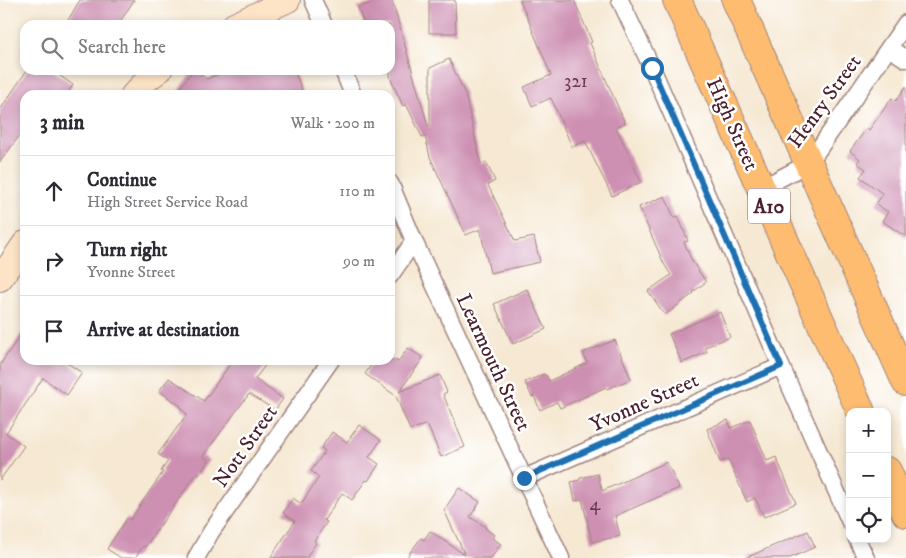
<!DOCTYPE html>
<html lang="en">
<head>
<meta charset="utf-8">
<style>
	body { margin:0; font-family:"IM FELL DW Pica",serif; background:#f7f7f7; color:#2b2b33 }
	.controls { position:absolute; right:15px; bottom:15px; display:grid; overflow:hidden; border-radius:10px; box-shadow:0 2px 8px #0003 }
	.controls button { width:45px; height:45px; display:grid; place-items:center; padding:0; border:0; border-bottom:1px solid #e1e1e2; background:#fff; color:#2b2b33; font:25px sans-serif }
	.stop { position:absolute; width:15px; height:15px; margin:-11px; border:4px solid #1f6fb2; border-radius:50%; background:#fff }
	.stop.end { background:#1f6fb2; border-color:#fff; box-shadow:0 1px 5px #0008 }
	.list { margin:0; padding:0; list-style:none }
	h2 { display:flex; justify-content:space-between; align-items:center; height:65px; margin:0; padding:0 20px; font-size:21px }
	h2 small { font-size:16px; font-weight:400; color:#7c7c81 }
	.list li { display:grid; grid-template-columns:32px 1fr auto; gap:15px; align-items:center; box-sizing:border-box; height:70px; padding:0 20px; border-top:1px solid #e1e1e2 }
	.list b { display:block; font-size:19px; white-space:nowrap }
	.list p { margin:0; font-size:16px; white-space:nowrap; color:#7c7c81 }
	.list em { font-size:16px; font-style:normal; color:#7c7c81 }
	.icon { flex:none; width:28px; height:28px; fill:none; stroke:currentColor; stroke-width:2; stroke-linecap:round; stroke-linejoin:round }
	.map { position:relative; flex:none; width:906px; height:558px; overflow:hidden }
	.search { position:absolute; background:#fff; box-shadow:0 2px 8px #0003; left:20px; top:20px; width:375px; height:55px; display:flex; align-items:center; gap:12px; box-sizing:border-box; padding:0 18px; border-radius:15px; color:#7c7c81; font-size:19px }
	.panel { position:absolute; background:#fff; box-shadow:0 2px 8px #0003; left:20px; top:90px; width:375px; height:275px; border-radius:15px }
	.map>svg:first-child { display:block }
</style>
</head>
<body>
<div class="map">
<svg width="906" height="558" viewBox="0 0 906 558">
	<rect width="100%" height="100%" fill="#fff"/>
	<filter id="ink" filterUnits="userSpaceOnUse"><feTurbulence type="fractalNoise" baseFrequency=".02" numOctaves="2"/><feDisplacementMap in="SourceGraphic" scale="10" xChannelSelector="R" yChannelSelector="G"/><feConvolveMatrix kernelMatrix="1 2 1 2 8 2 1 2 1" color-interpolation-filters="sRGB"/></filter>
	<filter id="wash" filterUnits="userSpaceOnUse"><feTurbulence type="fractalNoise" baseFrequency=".0096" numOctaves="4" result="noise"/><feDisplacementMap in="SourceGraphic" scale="20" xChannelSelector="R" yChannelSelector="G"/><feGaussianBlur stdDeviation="1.12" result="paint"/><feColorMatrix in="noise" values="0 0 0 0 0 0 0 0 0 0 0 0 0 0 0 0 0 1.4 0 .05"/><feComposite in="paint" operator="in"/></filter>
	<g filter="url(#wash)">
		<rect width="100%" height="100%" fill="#f6e8d2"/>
		<g id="blocks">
			<g fill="#cd90b2">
				<path d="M80,0H134L118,25H65Z"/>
				<path d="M384,0H392L428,126H430V68L449,59L465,94L481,164L486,162L495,181L488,185L515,241L534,237L540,262L490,273L480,229L466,235L430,157L425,136L422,137L406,104L403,106L390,77V25H364L358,7Z"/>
				<path d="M429,0H455L456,33H429Z"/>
				<path d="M520,0H574L592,42L590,43L625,123L616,127L641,182L612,196L585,141L572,147L551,98L532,106L524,87L551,75Z"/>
				<path d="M27,70H52L73,85L66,95H25V128L0,162V110Z"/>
				<path d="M193,70H195L207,79L228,70H294L304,95H169L178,91Z"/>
				<path d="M906,86V237L882,221L888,212L876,204L883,194L860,177L866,169L857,163L860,159L850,151L867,128L869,130L892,98L896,101Z"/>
				<path d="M665,196L674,218L678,216L688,241L684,242L692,261L706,282L693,292L694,293L665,315L648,291L671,275L664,264L639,207Z"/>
				<path d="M527,289L546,329L513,344L494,304Z"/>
				<path d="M720,312L730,337L705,347L707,352L682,363L669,334Z"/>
				<path d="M25,328V360H63L82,373L67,395L43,378L6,433L24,446L0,480V365Z"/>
				<path d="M615,340L631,379L607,389L606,387L560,408L557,402L540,410L534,396L532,397L525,382L544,374L545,376L546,375L549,381L587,363L583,353Z"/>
				<path d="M408,348L423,358L399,392L440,375L447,392L443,394L465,447L441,457L427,424L410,430L396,396L365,374L375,360H396L398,362Z"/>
				<path d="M233,360H269L255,379L283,399L275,410L249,394L203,456L209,460L199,475L197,473L145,547L143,546L135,558H121L107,549L127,518L130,520L163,472L161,471L168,461L158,454L187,414L180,408L181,406L159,391L169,378L204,401Z"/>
				<path d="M728,420L731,428L750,420L767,461L776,457L796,503L764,517L755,498L747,502L728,459L720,462L707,429Z"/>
				<path d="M359,425L381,440L369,457L379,464L368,481L366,480L352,500L342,493L324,520L327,522L314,541L316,543L306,558H270L295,521L283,513L293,498L301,504L319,477L311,471L325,451L321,448L332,432L347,442Z"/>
				<path d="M667,462L679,488L615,516L620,536L592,542L582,499L575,501L571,482L580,480V478L598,474L602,491Z"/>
				<path d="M459,488L480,502L470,517L486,527L485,528L494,535L492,538L501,544L491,558H406L421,538L424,540L430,531L465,555L444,510Z"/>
				<path d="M808,531L815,547L790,558H745Z"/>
			</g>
		</g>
	</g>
	<g filter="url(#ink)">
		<use href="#blocks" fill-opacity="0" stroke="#a0847e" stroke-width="1"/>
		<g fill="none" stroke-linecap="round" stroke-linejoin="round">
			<defs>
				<g id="street">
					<path d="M313,0L324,25"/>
					<path d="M620,0L652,68L781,366L850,522"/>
					<path d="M889,48L906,59"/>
					<path d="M343,70L353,95"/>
					<path d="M390,183L414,241L561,558"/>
					<path d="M762,188L809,163L906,23"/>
					<path d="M390,276L414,241"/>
					<path d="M524,478L781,366"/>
					<path d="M857,539L866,558"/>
					<path d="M196,558L211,532L331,360"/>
				</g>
				<g id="secondary">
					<path d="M234,25L288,0"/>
					<path d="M133,95L149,78L160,70"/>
					<path d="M0,279L25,243"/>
				</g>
				<g id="highway">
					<path d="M677,0L861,412"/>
					<path d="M736,0L906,382"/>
					<path d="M887,471L906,513"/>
				</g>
			</defs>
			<use href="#street" stroke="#a0847e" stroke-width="19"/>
			<use href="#secondary" stroke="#a0847e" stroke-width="26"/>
			<use href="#highway" stroke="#a0847e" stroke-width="30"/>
			<use href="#street" stroke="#fff" stroke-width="16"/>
			<use href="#secondary" stroke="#fee4c6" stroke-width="24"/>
			<use href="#highway" stroke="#fdbc70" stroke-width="28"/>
		</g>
	</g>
	<g fill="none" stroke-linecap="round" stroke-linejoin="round" filter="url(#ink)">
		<path stroke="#1f6fb2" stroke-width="6" d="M524,478L781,366L652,68"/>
	</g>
	<g text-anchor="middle" stroke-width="5" stroke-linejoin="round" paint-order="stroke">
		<g font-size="19" fill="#6b3b4d">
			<text x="576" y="87">321</text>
			<text x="595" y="510">4</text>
		</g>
		<rect fill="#fff" stroke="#80626b" stroke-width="1" x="748" y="188.5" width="42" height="35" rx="4"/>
		<g font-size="20" font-weight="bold" fill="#4a1f2b">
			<text x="769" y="213">A10</text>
		</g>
		<g font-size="21" fill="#4a1f2b" stroke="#fff">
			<text transform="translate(824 101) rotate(-54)" y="7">Henry Street</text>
			<text transform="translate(733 124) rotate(66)" y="7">High Street</text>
			<text transform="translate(494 362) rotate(65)" y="7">Learmouth Street</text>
			<text transform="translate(644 402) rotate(-24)" y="7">Yvonne Street</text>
			<text transform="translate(245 446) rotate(-55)" y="7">Nott Street</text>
		</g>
	</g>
</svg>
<div class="controls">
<button>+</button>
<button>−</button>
<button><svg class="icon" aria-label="locate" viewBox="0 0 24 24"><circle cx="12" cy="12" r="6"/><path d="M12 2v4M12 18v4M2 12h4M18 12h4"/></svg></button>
</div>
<div class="stop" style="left:652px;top:68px"></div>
<div class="stop end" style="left:524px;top:478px"></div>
<div class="search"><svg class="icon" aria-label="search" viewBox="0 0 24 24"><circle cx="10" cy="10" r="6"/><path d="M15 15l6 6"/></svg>Search here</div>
<section class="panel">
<h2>3 min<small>Walk · 200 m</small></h2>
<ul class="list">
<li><svg class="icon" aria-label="ahead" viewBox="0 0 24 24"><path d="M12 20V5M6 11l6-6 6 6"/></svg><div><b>Continue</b><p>High Street Service Road</p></div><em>110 m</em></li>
<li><svg class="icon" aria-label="right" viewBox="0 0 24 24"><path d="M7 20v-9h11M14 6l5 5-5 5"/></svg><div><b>Turn right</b><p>Yvonne Street</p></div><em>90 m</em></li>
<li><svg class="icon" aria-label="arrive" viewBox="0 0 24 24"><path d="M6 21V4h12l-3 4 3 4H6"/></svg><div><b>Arrive at destination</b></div></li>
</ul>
</section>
</div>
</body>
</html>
